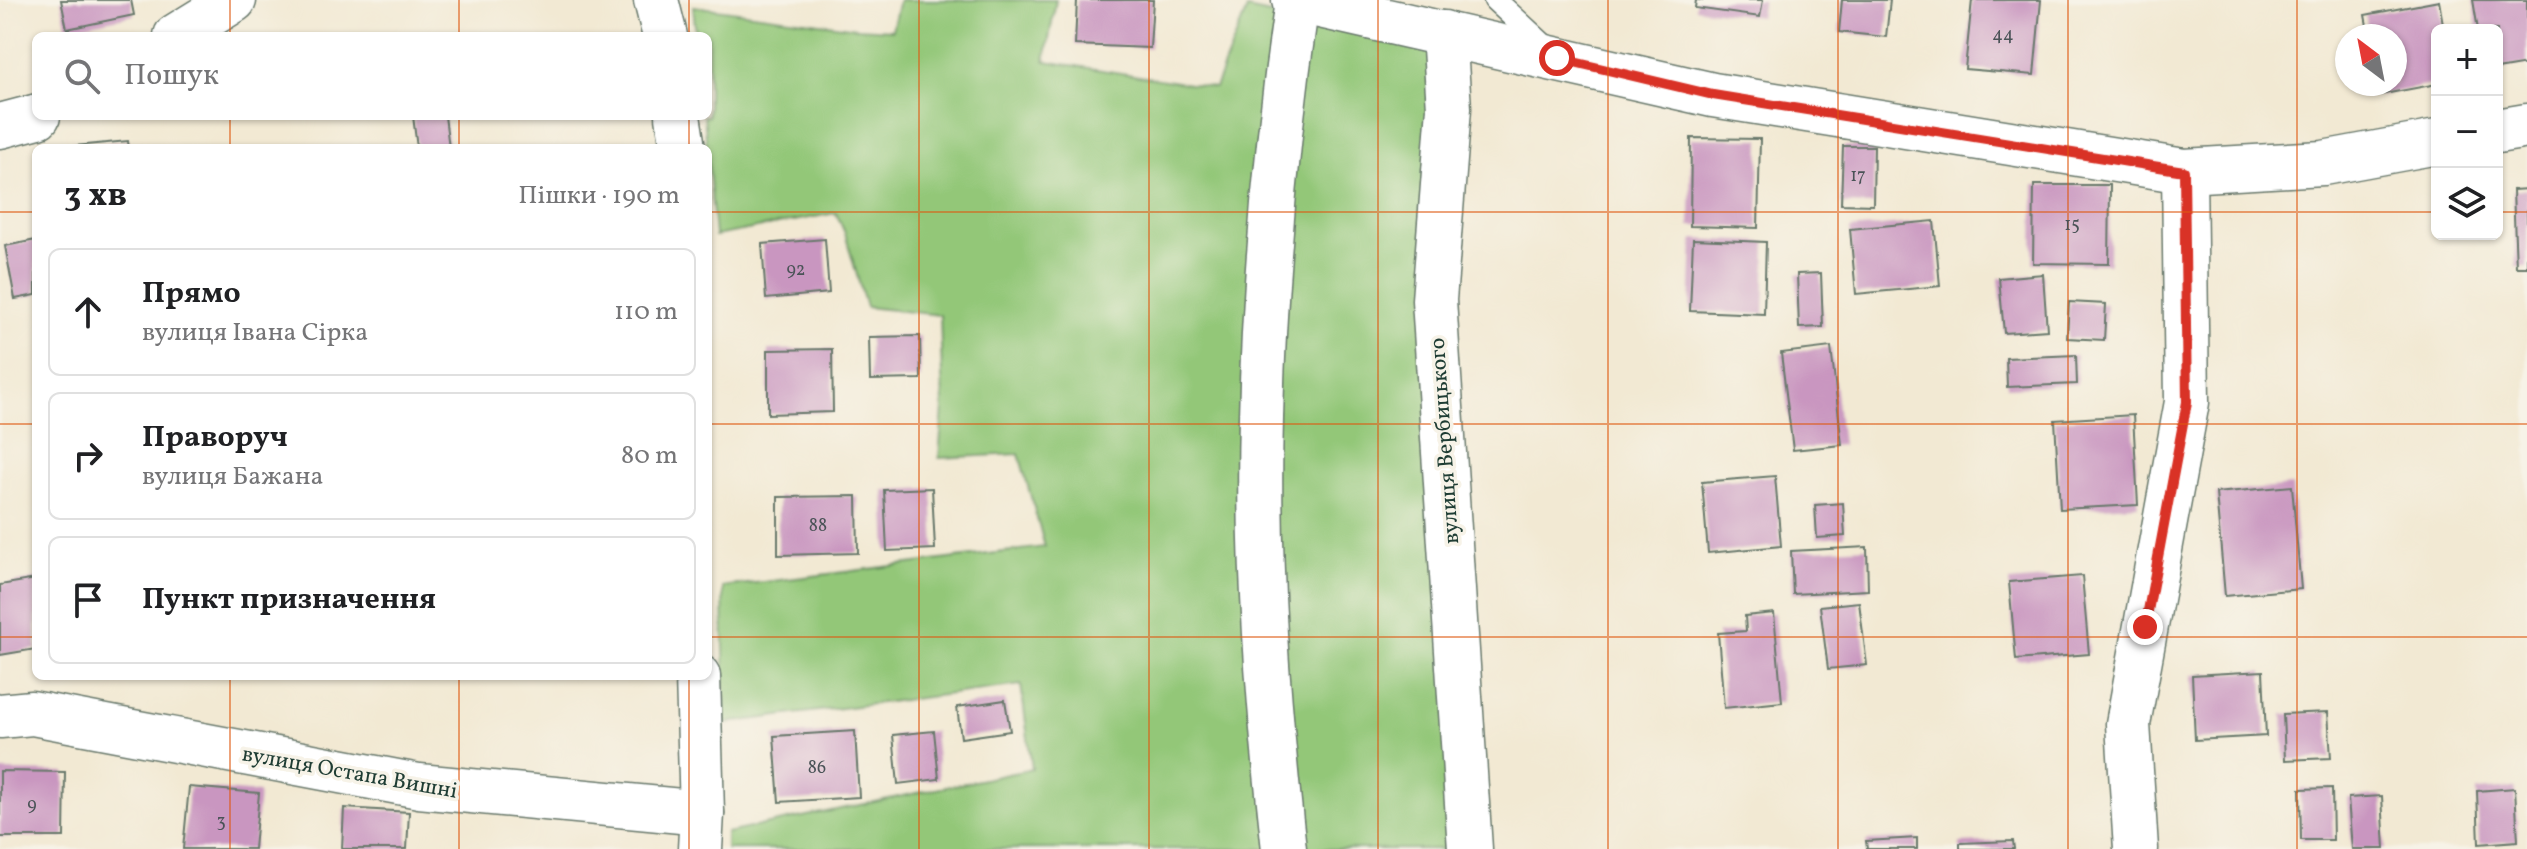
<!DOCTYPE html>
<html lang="uk">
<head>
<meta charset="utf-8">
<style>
	body { margin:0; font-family:Vollkorn,serif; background:#f2f2f2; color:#202124 }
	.controls { position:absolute; right:24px; top:24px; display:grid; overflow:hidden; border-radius:12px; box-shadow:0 2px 6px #0004 }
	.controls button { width:72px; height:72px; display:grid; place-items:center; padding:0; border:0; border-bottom:2px solid #e0e0e0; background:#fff; color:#202124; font:40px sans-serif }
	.compass { position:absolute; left:2335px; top:24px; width:72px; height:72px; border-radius:50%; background:#fff; box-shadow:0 2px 6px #0004; rotate:328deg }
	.stop { position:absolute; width:24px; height:24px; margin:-18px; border:6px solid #d93025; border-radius:50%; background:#fff }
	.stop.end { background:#d93025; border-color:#fff; box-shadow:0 2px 8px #0008 }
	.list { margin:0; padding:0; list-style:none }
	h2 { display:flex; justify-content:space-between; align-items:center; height:104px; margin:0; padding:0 32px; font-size:34px }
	h2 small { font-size:26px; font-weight:400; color:#757577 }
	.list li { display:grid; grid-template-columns:52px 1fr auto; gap:24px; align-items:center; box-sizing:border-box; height:128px; margin:0 16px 16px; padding:0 16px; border:2px solid #e0e0e0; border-radius:12px }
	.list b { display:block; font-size:30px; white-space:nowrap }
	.list p { margin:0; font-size:26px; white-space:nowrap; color:#757577 }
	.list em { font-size:26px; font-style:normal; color:#757577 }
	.icon { flex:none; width:44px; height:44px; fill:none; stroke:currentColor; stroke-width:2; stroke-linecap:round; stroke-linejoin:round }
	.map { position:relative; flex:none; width:2527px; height:849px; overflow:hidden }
	.search { position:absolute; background:#fff; box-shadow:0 2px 6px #0004; left:32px; top:32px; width:680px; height:88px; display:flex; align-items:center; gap:20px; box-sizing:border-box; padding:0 28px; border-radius:12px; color:#757577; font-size:30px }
	.panel { position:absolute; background:#fff; box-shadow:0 2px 6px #0004; left:32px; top:144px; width:680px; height:536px; border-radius:12px }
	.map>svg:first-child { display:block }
</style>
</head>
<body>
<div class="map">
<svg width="2527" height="849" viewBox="0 0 2527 849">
	<rect width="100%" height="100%" fill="#f7f3e8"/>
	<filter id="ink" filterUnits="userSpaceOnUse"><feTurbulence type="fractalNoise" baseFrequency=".0125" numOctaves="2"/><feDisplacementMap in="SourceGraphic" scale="16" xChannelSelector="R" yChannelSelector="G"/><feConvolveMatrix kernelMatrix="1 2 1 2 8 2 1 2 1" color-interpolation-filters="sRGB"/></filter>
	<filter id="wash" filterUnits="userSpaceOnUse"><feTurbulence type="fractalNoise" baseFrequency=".006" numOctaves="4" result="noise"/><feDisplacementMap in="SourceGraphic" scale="32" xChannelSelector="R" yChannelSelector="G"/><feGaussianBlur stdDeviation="1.8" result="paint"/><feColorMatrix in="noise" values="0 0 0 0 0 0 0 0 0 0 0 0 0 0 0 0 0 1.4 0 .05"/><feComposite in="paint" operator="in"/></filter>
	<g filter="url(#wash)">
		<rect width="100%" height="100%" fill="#f2e9d3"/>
		<path fill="#93c778" stroke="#598256" stroke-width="2" d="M899,0H1056L1045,61L1215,88L1247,9L1433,49L1470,849H726V833L1032,769L1021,685L725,723L723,587L1045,547L1019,454L939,458L943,408L940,315L866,307L845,233L836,213L715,236L704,116H708V36H696L693,6L857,28L892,30Z"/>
		<g id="blocks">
			<g fill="#c996c0">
				<path d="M61,0H131L134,15L67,29Z"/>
				<path d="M1077,0H1153L1150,48L1075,45Z"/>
				<path d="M1696,0H1763L1760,17L1695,8Z"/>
				<path d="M1842,0H1890L1886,37L1839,32Z"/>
				<path d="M1972,0H2041L2034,75L1965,69Z"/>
				<path d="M2473,0H2527V64L2497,69V30H2478Z"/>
				<path d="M2439,1L2444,30H2437V84L2379,95L2378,84H2395V36H2369L2365,15Z"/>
				<path d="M413,116H445L449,148H417Z"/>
				<path d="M1691,138L1760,139L1758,228L1690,226Z"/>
				<path d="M128,141L129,148H75V146Z"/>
				<path d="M1843,146H1874L1873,205L1841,204Z"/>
				<path d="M2034,185H2110L2109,264L2033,263Z"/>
				<path d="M2527,189V267H2516L2513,190Z"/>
				<path d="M1934,221L1940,286L1856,294L1850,229Z"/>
				<path d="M825,239L829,293L766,299L762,244Z"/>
				<path d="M1693,239L1766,242L1764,314L1690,311Z"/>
				<path d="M36,240V295L15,299L5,246Z"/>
				<path d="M1821,273L1823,327L1799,328L1797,274Z"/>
				<path d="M2043,274L2047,330L2004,333L1999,278Z"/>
				<path d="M2069,302L2106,304L2104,340L2067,338Z"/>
				<path d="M920,336L921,379L870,380L869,337Z"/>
				<path d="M1831,347L1842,445L1793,450L1781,353Z"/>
				<path d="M832,349L833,412L768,414V350Z"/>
				<path d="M2076,355L2077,384L2007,387L2006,358Z"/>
				<path d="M2133,415L2138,505L2060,509L2055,420Z"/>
				<path d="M1775,476L1781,546L1708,553L1702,482Z"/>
				<path d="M2292,486L2301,589L2225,596L2216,493Z"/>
				<path d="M932,488L935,549L887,551L884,490Z"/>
				<path d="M857,496L858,553L778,555V497Z"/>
				<path d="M1843,503L1845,536L1817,538L1815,505Z"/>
				<path d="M1867,547L1868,590L1793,594L1791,551Z"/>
				<path d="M2082,576L2089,654L2016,660L2009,582Z"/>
				<path d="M36,579V649L0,655V585Z"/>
				<path d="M1859,602L1867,665L1828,669L1820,606Z"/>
				<path d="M1774,613L1782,702L1724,708L1718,633L1746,631L1745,616Z"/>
				<path d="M2263,671L2266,736L2195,740L2192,675Z"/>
				<path d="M1005,700L1010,731L961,738L957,707Z"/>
				<path d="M2328,712L2331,758L2285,760L2283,714Z"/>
				<path d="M855,731L859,797L779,802L774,736Z"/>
				<path d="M934,731L939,779L898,784L893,735Z"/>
				<path d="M0,771L65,772L64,837H0Z"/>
				<path d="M189,787L259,793L254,849H183Z"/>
				<path d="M2332,788L2333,840H2301L2300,789Z"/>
				<path d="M2515,788L2518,841L2479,844L2477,791Z"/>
				<path d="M2382,796L2385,849H2352L2348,798Z"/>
				<path d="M344,808L409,812L407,849H342Z"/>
				<path d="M1917,838V849H1867L1866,841Z"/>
				<path d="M2013,841L2014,849H1960V843Z"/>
			</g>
		</g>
	</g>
	<g filter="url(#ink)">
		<use href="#blocks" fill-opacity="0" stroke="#69796c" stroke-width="2"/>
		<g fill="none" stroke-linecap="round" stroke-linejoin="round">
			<defs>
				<path id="service" d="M1495,0L1550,51"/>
				<g id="minor">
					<path d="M1294,0L1713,95L2184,171L2323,163L2437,142"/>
					<path d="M1444,33L1449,108L1434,300L1470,849"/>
					<path d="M176,36L234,0"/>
					<path d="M0,126L38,116"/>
					<path d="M2497,131L2527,126"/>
					<path d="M0,716L32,713L419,786L702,813"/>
					<path d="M1284,849C1268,706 1257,562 1261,418C1264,278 1277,139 1297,1"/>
					<path d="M2136,849L2128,724L2187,402L2184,171"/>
				</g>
				<g id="tertiary">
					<path d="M656,0L665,36"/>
					<path d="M678,116L683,148"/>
					<path d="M698,676L702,813L700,849"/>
				</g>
			</defs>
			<use href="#service" stroke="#69796c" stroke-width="25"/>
			<use href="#minor" stroke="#69796c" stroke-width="47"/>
			<use href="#tertiary" stroke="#69796c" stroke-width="47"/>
			<use href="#service" stroke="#fff" stroke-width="22"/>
			<use href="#minor" stroke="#fff" stroke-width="44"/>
			<use href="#tertiary" stroke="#fff" stroke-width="44"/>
		</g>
	</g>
	<g fill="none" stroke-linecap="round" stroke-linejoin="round" filter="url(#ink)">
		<path stroke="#d93025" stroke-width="10" d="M1557,58L1713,95L2184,171L2187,402L2145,627"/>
	</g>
	<path fill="none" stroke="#de580e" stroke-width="2" stroke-opacity="0.55" d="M230,0V36M459,0V36M689,0V36M919,0V849M1149,0V849M1378,0V849M1608,0V849M1838,0V849M2068,0V849M2297,0V849M230,116V148M459,116V148M689,116V148M0,212H36M708,212H2437M2497,212H2527M0,424H36M708,424H2527M0,637H36M708,637H2527M230,676V849M459,676V849M689,676V849"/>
	<g text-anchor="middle" stroke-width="7" stroke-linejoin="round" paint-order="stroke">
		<g font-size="18" fill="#4a5357">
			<text x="2003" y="40">44</text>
			<text x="1858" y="181">17</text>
			<text x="2072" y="230">15</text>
			<text x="796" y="275">92</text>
			<text x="818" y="531">88</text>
			<text x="817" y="773">86</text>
			<text x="32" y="810">9</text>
			<text x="221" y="827">3</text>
		</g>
		<g font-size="22" fill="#1f3d34" stroke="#f7f3e8">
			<text transform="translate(1443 441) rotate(-94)" y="8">вулиця Вербицького</text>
			<text transform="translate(350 771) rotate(10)" y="8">вулиця Остапа Вишні</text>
		</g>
	</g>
</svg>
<div class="controls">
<button>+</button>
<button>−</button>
<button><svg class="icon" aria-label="layers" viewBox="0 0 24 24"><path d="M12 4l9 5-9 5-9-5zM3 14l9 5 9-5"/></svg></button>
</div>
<svg class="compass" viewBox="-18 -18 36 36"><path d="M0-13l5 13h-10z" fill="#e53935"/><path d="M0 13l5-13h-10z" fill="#757577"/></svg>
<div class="stop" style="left:1557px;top:58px"></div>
<div class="stop end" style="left:2145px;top:627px"></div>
<div class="search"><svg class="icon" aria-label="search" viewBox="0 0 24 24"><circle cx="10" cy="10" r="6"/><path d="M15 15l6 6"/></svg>Пошук</div>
<section class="panel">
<h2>3 хв<small>Пішки · 190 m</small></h2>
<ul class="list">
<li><svg class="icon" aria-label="ahead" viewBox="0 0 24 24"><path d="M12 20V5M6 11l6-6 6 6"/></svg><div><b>Прямо</b><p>вулиця Івана Сірка</p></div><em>110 m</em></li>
<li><svg class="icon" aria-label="right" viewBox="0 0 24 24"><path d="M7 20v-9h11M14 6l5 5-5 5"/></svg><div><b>Праворуч</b><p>вулиця Бажана</p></div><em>80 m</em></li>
<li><svg class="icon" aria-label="arrive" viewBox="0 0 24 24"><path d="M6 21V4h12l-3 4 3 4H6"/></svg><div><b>Пункт призначення</b></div></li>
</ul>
</section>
</div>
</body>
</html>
